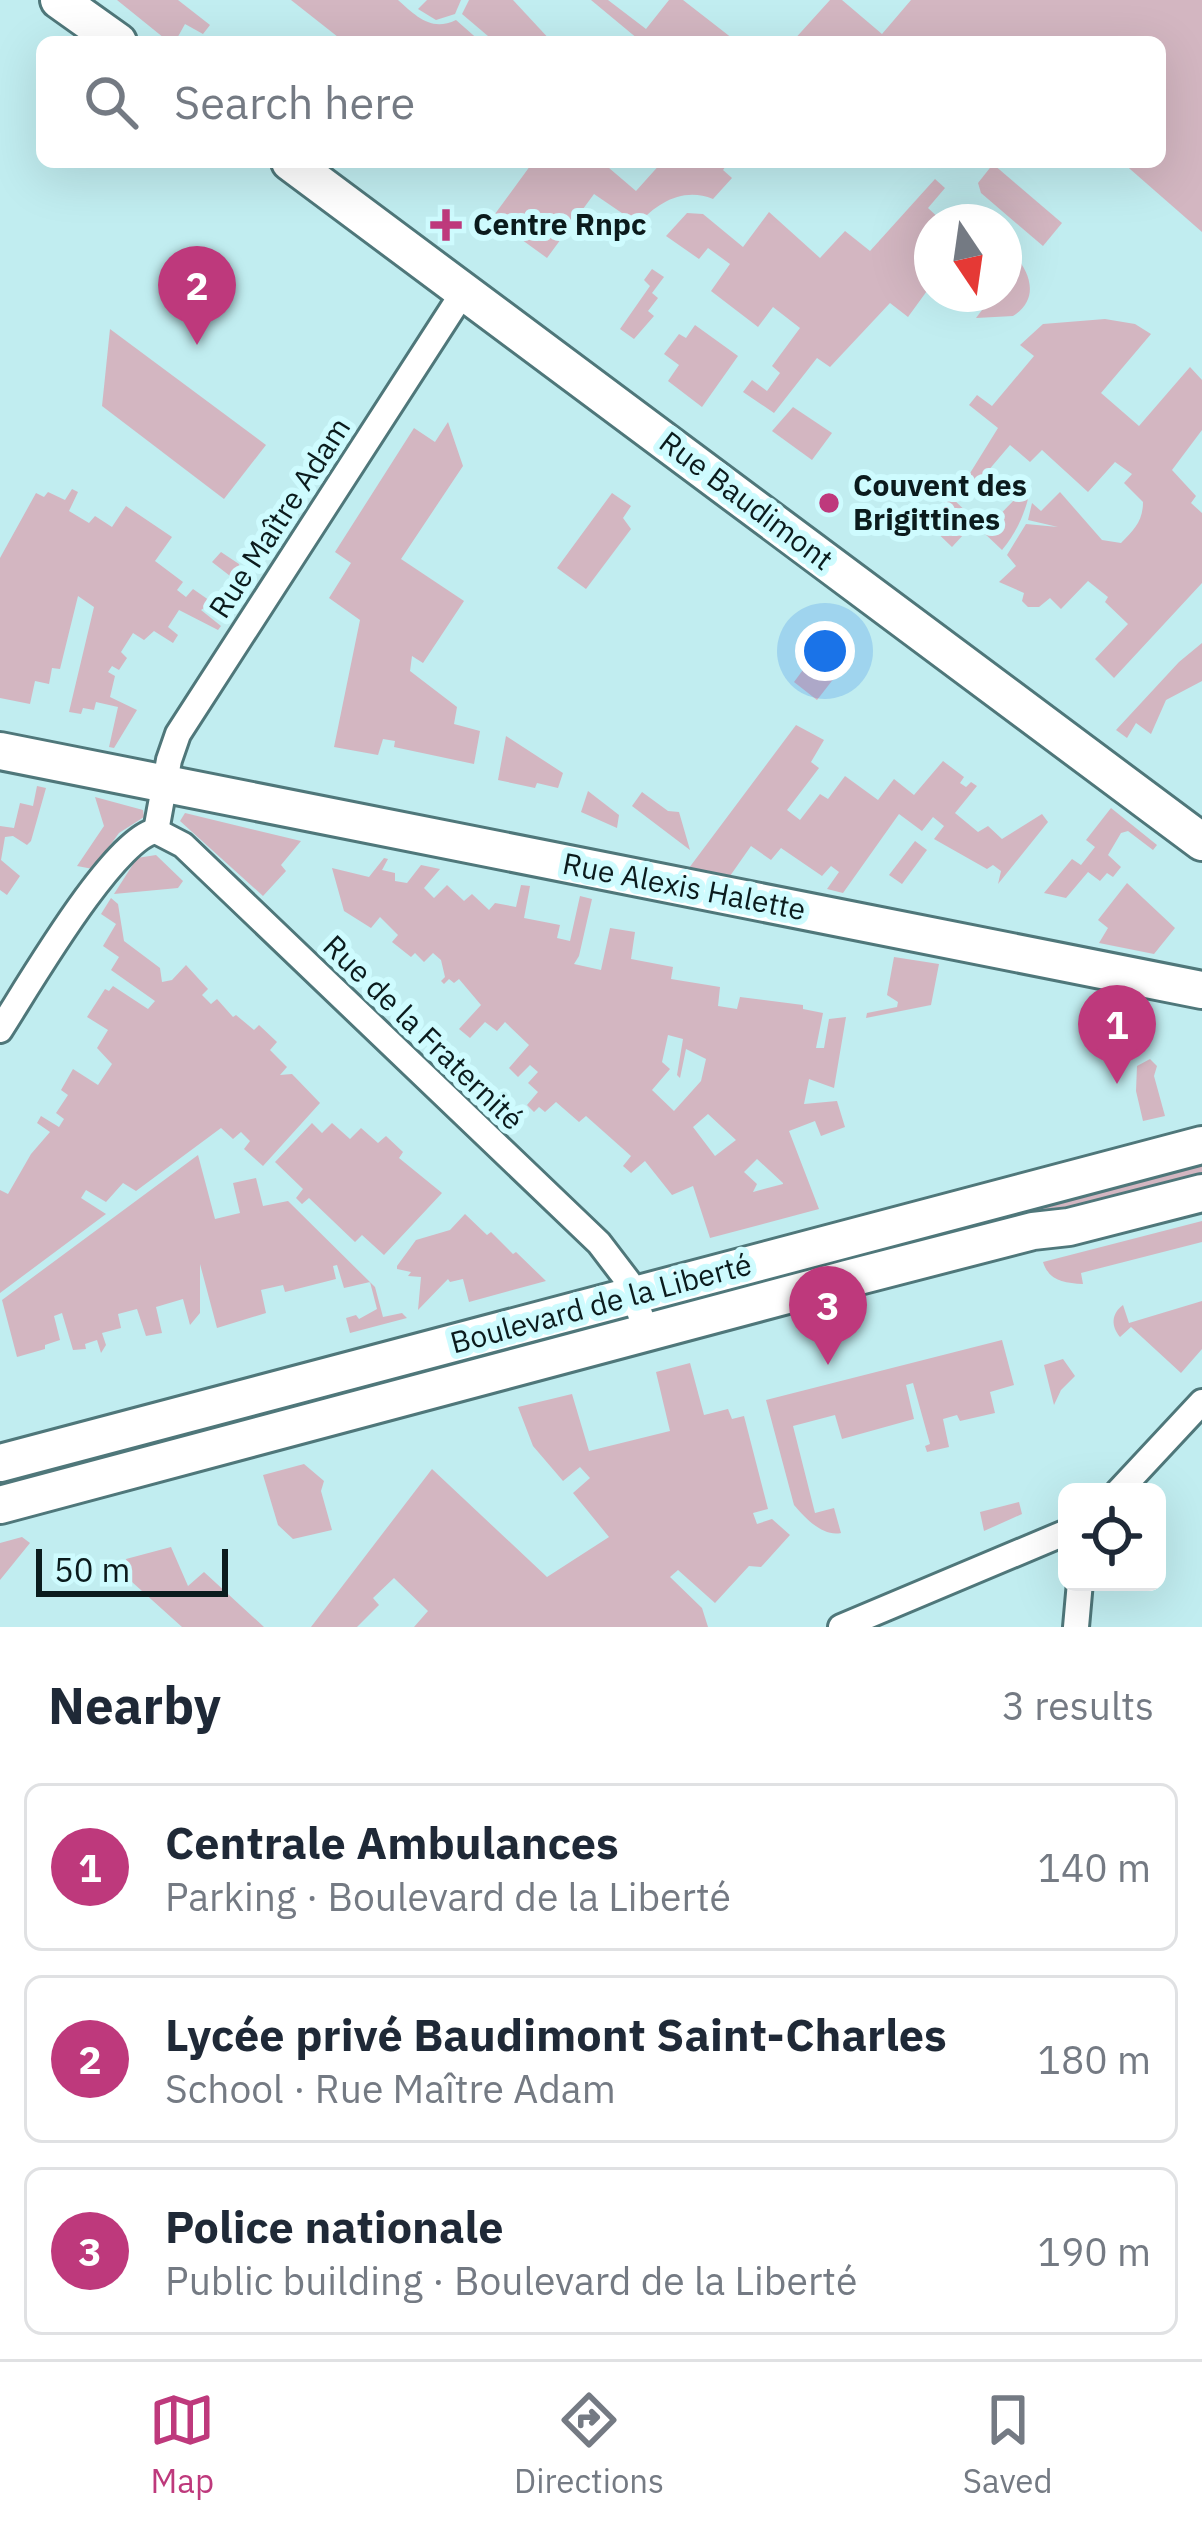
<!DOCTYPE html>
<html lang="en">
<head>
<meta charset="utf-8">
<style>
	body { margin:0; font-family:"IBM Plex Sans",sans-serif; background:#f6f6f7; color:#1f2937 }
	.controls { position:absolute; right:36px; bottom:36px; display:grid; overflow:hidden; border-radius:18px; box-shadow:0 12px 48px #0002 }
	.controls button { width:108px; height:108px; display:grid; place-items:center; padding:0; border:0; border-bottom:3px solid #e0e1e3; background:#fff; color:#1f2937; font:60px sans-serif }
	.compass { position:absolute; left:914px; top:204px; width:108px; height:108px; border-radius:50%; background:#fff; box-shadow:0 12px 48px #0002; rotate:167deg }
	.scale { position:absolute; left:36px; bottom:30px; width:192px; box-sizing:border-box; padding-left:12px; border:6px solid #0b1b1d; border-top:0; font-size:33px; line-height:42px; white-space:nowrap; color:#0b1b1d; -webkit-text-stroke:9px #cefbfe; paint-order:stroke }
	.you { position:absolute; left:825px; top:651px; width:42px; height:42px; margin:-30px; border:9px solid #fff; border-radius:50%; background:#1a73e8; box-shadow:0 0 0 18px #1a73e833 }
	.badge { display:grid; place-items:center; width:78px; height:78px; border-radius:50%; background:#be397c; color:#fff; font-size:39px; font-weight:700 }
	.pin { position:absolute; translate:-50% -99px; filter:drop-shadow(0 3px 6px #0008) }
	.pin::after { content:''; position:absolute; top:63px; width:42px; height:36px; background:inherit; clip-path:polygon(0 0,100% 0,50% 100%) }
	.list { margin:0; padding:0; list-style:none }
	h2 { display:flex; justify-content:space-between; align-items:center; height:156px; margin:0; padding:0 48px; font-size:51px }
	h2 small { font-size:39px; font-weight:400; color:#747a83 }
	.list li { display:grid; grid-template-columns:78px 1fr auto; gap:36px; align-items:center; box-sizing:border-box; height:168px; margin:0 24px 24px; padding:0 24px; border:3px solid #e0e1e3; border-radius:18px }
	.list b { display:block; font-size:45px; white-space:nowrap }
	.list p { margin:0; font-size:39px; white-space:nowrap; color:#747a83 }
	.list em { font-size:39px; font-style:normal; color:#747a83 }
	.icon { flex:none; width:66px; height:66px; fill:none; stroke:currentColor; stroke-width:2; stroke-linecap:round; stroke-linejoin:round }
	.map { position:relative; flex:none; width:1202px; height:1627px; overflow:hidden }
	.search { position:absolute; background:#fff; box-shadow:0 12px 48px #0002; left:36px; right:36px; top:36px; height:132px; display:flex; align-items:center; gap:30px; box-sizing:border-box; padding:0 42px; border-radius:18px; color:#747a83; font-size:45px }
	.sheet { height:732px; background:#fff }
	nav { display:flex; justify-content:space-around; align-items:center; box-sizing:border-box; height:168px; border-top:3px solid #e0e1e3; background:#fff; font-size:33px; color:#747a83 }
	nav a { display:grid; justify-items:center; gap:6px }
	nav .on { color:#be397c }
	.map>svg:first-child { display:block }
</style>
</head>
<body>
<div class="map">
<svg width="1202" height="1627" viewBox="0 0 1202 1627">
	<rect width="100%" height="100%" fill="#c1edf0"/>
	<g fill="#d3b6c1" fill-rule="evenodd">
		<path d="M117,0H178L210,25L203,34L185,24L175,42H169Z"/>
		<path d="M291,0H398C416,16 431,32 456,20L481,42H335L338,37Z"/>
		<path d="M427,0H461L455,14L436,20L418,9Z"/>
		<path d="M469,0H513L552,42H495L462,14Z"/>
		<path d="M591,0H608L646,29L669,0H683L737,42H637L638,39Z"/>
		<path d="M830,0H842L882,34L911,0H1202V232L1122,162H1160V42H792Z"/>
		<path d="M533,162H602L636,191L662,162H729L723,170L732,178L713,199C684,187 658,202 638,224L594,194L547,258L492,218Z"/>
		<path d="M993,164L1062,223L1043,246L981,193L978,183Z"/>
		<path d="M935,179L945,188L928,208L943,222H932V284L908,317L890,303L830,367L817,358L774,413L743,392L752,380L767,391L780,373L772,366L800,328L773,307L758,327L711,291L730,264L708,248L699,259L666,236L687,213L703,214L743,247L769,212L820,258L845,231L870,251Z"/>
		<path d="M1007,247C1028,266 1043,297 1013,316L976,318L994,294H1004V251Z"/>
		<path d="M652,269L664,277L652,293L658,298L648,311L654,316L634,339L620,329L650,286L644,280Z"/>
		<path d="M1105,319L1135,324L1151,334L1101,393L1139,426L1190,367L1202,380V430L1172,470L1196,496L1191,503L1202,513V583L1114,678L1095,659L1128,624L1105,602L1108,597L1088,581L1061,609L1050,598L1039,607H1028L1022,601L1024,593L999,582L1016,566L1007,555L1026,524L1058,527L1028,520L1032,503L1041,511L1060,492L1102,540L1121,543C1134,530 1143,521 1143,502L1124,483L1132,474L1115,462L1088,492L1042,450L1030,462L1010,445L976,485L967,478L998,428L969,405L977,395L992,406L1034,356L1020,345L1043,324Z"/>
		<path d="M695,325L738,356L702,407L668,381L679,365L664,354L679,334L686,338Z"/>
		<path d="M110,329L266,445L224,499L102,406Z"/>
		<path d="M793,407L832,433L812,460L772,431Z"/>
		<path d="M448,422L463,466L401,559L464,601L423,663L412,656L410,671L457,707L454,724L480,731L474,764L394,747L395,741L383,739L378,755L334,747L360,620L329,598L351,563L335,552L414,428L435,442Z"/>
		<path d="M72,489L78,492L69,511L89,523L95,516L112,527L126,506L172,537L155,561L183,582L177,590L186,597L193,589L216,605L234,579L212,562L221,552L239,564L244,589L224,621L204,608L201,610L221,626L218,630L179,610L168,627L178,635L173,643L154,631L144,640L133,633L121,652L127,658L119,670L112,666L108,672L115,676L110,697L137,710L114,748L109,747L118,707L96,702L94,710L83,708L81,714L69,712L94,607L78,596L60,669L52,668L49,684L35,681L30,704L0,698V558L36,493L44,497L48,492L65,500Z"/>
		<path d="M612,493L631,506L623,518L631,529L586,589L557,568Z"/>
		<path d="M950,496L976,521L952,547L926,522Z"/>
		<path d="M1017,497L1028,499C1022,521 1014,535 1002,550L983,532Z"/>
		<path d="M1202,643V681L1166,700L1151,734L1136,723L1127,738L1116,730L1179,662Z"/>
		<path d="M824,653L842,668L817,700L794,682L811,659L816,663Z"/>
		<path d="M796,725L824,740L811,762L819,768L787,810L800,820L820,794L828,799L845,776L878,800L894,779L914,795L943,761L964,777L960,783L966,787L971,782L977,786L955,813L978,832L988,826L1002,839L1042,814L1048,822L998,884L1001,871L993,865L987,869L934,839L944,826L933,817L922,831L899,814L843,893L827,889L839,872L831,866L822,876L781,848L771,860L751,846L730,876L689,868Z"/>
		<path d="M506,736L563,773L558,788L537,783L535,788L498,780Z"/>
		<path d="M37,786L46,788L31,841L27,845L13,836L5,837L1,860L20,876L7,895L0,890V826L14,828L20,803L33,806Z"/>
		<path d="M588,791L619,815L617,828L581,812Z"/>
		<path d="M642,792L668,811L679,812L690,850L632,806Z"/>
		<path d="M95,797L143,810L144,817L119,833L93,869L77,866L104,826Z"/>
		<path d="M1111,808L1157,845L1153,850L1128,831L1121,833L1108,855L1121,867L1113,877L1107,873L1100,881L1088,872L1066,898L1044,893L1072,859L1081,865L1095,847L1086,840Z"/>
		<path d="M185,813L301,841L281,865L286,871L263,896L180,821Z"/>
		<path d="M915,841L927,850L902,884L889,875Z"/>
		<path d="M156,855L183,881L178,888L114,894L137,858Z"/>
		<path d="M384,858L388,859L382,870L395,873V881L407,883L421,865L440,869L424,888L434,898L447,885L464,901L472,894L489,910L495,903L516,907L521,885L530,886L524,918L560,925L557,938L570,941L580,896L592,899L579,956L574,964L601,970L610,928L635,932L631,959L673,967L671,979L720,987L718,1006L737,1009L740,997L803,1005V1009L823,1013L816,1048H824L829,1019L846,1017L834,1088L809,1079L804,1104L837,1101L845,1127L821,1136L815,1121L789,1131L819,1209L710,1238L693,1186L672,1195L645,1161L631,1173L623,1166L631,1156L586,1116L579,1122L556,1102L545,1112L539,1107L534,1112L527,1105L538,1092L528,1083L538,1072L530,1065L518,1077L509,1068L529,1045L505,1022L497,1031L485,1022L470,1038L459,1029L481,1005L459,979L454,983L449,979L444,984L441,981L445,977L441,960L433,953L424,962L415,953L411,957L392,942L398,935L380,917L371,928L344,911L332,868L369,877ZM668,1035L683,1039L677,1075L680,1078L686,1049L706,1059L701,1081L674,1111L652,1090L670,1069L662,1062ZM708,1114L736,1140L715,1156L693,1127ZM757,1159L783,1183V1184L753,1192L757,1184L744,1172Z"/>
		<path d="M1127,883L1175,928L1154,954L1099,943L1108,928L1098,920Z"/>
		<path d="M111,898L118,904L124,941L160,968L162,982L172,980L186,965L208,989L202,995L211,1004L217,999L233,1017L236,1015L254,1030L259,1025L277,1042L270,1050L287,1067L280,1075L292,1074L320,1103L263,1166L244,1149L250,1141L241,1132L233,1139L221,1128L136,1191L123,1183L106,1202L86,1190L81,1198L106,1214L0,1293V1190L8,1194L31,1154L50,1132L37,1123L41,1116L59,1127L64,1119L56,1113L68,1095L61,1090L73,1069L98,1085L112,1064L97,1048L108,1030L87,1017L105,989L109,991L113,986L148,1009L155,1001L111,970L119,957L103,946L116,924L101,914Z"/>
		<path d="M894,957L939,964L931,1005L866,1018L867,1013L897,1007L898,1002L887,995Z"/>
		<path d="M1150,1059L1157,1066L1154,1076L1165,1116L1143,1121L1136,1091L1137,1066Z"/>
		<path d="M312,1123L322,1133L332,1123L350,1139L361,1128L378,1143L386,1136L403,1152L399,1158L442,1193L384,1255L362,1235L355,1242L309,1198L302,1204L296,1198L303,1189L275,1162Z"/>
		<path d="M1202,1154V1172L873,1260L869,1243Z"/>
		<path d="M198,1155L215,1219L240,1213L233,1183L256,1178L263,1206L288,1201L375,1287L383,1317L402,1313L407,1318L350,1333L346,1318L356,1315L359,1319L377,1309L370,1282L344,1288L337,1265L333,1266L336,1279L285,1292L283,1285L261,1290L266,1313L217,1328L200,1264V1313L190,1325L183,1299L156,1307L162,1333L146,1336L137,1309L118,1314L121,1328L102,1333L106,1345L101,1353L97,1340L85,1344L86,1349L73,1350L62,1313L54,1316L60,1340L45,1345V1349L17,1357L2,1300Z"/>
		<path d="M465,1214L487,1235L491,1232L513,1254L516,1252L546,1281L469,1302L463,1279L450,1282L448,1279L418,1310L421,1277L408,1276L411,1272L397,1269V1266L416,1240L450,1230Z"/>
		<path d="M1202,1221V1242L1081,1273L1083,1284C1064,1283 1049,1281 1043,1262Z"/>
		<path d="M848,1249L854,1266L664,1316L657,1311V1304Z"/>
		<path d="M1202,1301V1349L1181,1373L1131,1327L1120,1337C1111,1326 1111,1314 1123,1305L1129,1323Z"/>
		<path d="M624,1315V1322L0,1494V1477Z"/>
		<path d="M1002,1340L1014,1385L990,1392L995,1413L960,1421L957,1415L943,1419L949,1447L927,1452L925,1446L930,1444L913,1383L906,1385L914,1419L842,1439L835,1415L793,1426L815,1513L834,1508L841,1533C823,1537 805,1518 794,1505L766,1400Z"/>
		<path d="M1063,1359L1075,1376L1061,1390L1054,1405L1044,1365Z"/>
		<path d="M690,1363L704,1415L728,1409L732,1419L744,1416L768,1509L753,1513L757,1524L772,1519L790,1535L761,1567L749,1566L715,1603L678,1570L670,1577L702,1608L708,1627H414L428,1611L394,1578L373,1598L379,1605L357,1627H311L432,1469L547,1577L609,1537L573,1493L590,1478L580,1467L563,1481L533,1446L518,1407L572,1394L589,1451L670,1431L656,1372Z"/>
		<path d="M304,1464L324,1481L321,1491L332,1530L293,1539L278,1525L263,1475Z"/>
		<path d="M1019,1502L1022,1514L984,1531L980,1512Z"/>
		<path d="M22,1537L30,1543L0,1580V1543Z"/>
		<path d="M171,1547L188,1586L204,1572L264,1627H182L132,1582L126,1559Z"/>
	</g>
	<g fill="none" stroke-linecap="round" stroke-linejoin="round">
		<defs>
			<g id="street">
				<path d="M156,831L183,845L599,1243L628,1281L647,1333"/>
				<path d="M156,831L169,760L178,734L464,291"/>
				<path d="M0,1030C26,990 114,837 156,831"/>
				<path d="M1118,1492L1202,1402"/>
				<path d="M841,1627L1067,1532"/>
				<path d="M1076,1627L1080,1582"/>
			</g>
			<g id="secondary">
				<path d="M59,0L118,42"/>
				<path d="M290,162L1202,842"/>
				<path d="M0,751L1202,990"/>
				<path d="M0,1463L1202,1145"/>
				<path d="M0,1505L847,1279L1033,1231L1069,1227L1202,1193"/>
			</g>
		</defs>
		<use href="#street" stroke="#4f777a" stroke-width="30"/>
		<use href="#secondary" stroke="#4f777a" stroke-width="42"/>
		<use href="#street" stroke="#fff" stroke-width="24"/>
		<use href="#secondary" stroke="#fff" stroke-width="36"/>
	</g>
	<g fill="#be397c" stroke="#cefbfe" stroke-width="4.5">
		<path d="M440 207h12v12h12v12h-12v12h-12v-12h-12v-12h12z"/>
		<circle cx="829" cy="503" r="12"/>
	</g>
	<g text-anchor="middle" stroke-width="12" stroke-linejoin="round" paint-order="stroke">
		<g font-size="30" font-weight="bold" fill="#0b1b1d" stroke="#cefbfe" text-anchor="start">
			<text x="473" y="235">Centre Rnpc</text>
			<text x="853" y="496">Couvent des<tspan x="853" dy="34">Brigittines</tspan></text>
		</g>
		<g font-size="30" fill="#0b1b1d" stroke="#cefbfe">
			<text transform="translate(746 501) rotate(37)" y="10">Rue Baudimont</text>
			<text transform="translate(280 518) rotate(-57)" y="10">Rue Maître Adam</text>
			<text transform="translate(684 887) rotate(11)" y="10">Rue Alexis Halette</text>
			<text transform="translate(423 1033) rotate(44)" y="10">Rue de la Fraternité</text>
			<text transform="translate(601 1304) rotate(-15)" y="10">Boulevard de la Liberté</text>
		</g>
	</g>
</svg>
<div class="controls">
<button><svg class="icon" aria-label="locate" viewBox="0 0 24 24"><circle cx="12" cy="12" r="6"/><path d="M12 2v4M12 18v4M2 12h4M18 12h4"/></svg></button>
</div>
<svg class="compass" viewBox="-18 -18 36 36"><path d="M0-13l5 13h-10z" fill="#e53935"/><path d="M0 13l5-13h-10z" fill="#747a83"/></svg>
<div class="scale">50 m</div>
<div class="you"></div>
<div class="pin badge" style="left:1117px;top:1084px">1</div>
<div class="pin badge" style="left:197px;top:345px">2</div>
<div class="pin badge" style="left:828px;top:1365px">3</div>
<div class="search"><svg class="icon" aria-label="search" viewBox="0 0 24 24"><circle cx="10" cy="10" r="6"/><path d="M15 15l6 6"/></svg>Search here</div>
</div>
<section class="sheet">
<h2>Nearby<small>3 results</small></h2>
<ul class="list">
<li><span class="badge">1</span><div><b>Centrale Ambulances</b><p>Parking · Boulevard de la Liberté</p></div><em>140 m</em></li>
<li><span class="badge">2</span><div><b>Lycée privé Baudimont Saint-Charles</b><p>School · Rue Maître Adam</p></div><em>180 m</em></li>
<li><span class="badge">3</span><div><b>Police nationale</b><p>Public building · Boulevard de la Liberté</p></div><em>190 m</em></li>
</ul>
</section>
<nav>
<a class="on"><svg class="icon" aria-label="map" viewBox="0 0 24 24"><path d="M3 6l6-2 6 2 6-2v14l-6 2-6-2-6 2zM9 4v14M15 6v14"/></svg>Map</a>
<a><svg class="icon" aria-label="directions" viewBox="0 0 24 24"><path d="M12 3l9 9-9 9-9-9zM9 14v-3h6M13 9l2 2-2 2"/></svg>Directions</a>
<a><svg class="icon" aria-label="saved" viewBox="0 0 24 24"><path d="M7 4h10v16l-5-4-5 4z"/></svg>Saved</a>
</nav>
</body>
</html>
